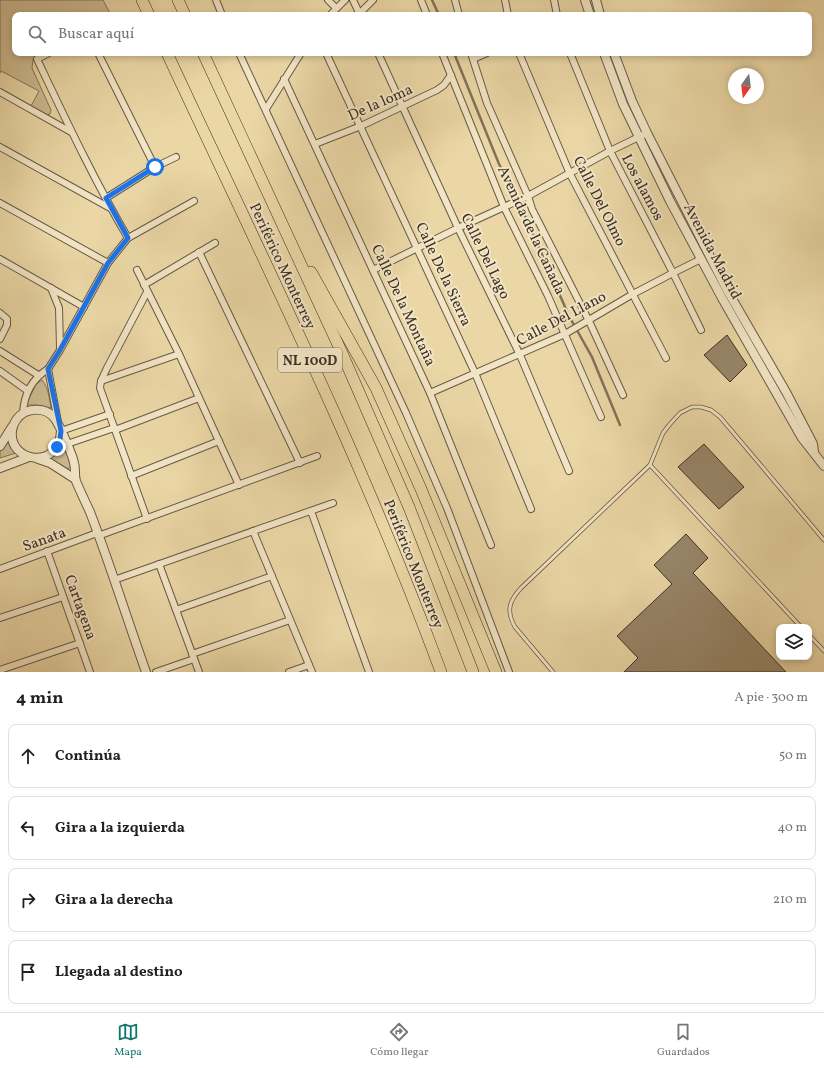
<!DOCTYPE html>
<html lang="es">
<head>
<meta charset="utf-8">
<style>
	body { margin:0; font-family:Vollkorn,serif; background:#f2f2f2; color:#222 }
	.controls { position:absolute; right:12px; bottom:12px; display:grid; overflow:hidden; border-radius:8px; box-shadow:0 2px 6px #0003 }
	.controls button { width:36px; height:36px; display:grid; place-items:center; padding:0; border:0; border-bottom:1px solid #e0e0e0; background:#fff; color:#222; font:20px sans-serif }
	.compass { position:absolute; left:728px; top:68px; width:36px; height:36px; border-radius:50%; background:#fff; box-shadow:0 2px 6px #0003; rotate:194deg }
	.stop { position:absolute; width:12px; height:12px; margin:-9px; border:3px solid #1a73e8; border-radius:50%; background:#fff }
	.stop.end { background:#1a73e8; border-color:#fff; box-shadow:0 1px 4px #0008 }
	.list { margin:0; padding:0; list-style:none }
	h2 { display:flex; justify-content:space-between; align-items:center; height:52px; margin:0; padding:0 16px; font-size:17px }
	h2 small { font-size:13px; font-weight:400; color:#767676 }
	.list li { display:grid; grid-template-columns:26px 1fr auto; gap:12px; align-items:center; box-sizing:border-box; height:64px; margin:0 8px 8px; padding:0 8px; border:1px solid #e0e0e0; border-radius:8px }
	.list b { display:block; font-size:15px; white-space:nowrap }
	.list em { font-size:13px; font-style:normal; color:#767676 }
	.icon { flex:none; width:22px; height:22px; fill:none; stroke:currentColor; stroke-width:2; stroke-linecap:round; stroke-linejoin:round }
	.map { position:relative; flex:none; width:824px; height:672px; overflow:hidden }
	.search { position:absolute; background:#fff; box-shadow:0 2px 6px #0003; left:12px; right:12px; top:12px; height:44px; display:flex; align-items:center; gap:10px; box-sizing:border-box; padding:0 14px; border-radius:8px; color:#767676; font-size:15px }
	.sheet { height:340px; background:#fff }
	nav { display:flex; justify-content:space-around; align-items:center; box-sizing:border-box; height:56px; border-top:1px solid #e0e0e0; background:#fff; font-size:11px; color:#767676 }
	nav a { display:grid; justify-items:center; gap:2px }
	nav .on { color:#0f766e }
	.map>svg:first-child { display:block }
</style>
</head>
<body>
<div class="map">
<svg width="824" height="672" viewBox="0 0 824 672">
	<rect width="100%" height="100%" fill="#ebd7a6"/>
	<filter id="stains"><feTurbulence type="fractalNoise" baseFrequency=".005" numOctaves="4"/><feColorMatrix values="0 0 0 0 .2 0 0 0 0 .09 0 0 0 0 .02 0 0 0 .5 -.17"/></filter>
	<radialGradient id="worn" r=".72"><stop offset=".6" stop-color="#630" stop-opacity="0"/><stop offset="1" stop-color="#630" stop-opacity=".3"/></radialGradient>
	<g fill="#cdba90" stroke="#84745b">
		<path d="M0,0H103L111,15H15V53H38L33,60L32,68L51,110L50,114L47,115L31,106L39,91L1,71L0,73Z"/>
		<path d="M42,380C49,389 49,398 51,408L37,405H26L36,384Z"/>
		<path d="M7,440L12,449L16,453L0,458V452Z"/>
		<path d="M62,444L70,458L72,465L68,469L48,458Z"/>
	</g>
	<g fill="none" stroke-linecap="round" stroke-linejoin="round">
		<g stroke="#827258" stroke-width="2.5">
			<path d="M432,0L439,15"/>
			<path d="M454,53L499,164L522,209L569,316L592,357L620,425"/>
		</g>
	</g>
	<g fill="#978669" stroke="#3c2f26">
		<path d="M727,335L747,365L730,382L704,355Z"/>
		<path d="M704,444L744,487L719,509L678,467Z"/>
		<path d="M686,534L708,558L693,573L786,672H624L638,658L617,636L672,584L654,565Z"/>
	</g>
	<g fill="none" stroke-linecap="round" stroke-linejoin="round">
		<defs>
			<g id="service">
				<path d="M650,465L801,627"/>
				<path d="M809,635L824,651"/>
				<path d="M553,672L515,627C506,611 509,601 521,588L650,465L663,433L670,424L680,413L692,407H701L711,410L720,417L824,540"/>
			</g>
			<g id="minor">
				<path d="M216,0L222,15"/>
				<path d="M328,0L336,8"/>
				<path d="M353,0L360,15"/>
				<path d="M421,0L427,15"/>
				<path d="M455,0L459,15"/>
				<path d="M505,0L508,15"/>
				<path d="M554,0L557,15"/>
				<path d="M360,13L373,0"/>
				<path d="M330,15L345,0"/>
				<path d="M98,53L155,167L106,198"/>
				<path d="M239,53L406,413L447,508L509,672"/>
				<path d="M326,53L475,373L531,509"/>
				<path d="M378,53L458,228L520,355L569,471"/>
				<path d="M442,53L504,207L548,296L601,417"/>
				<path d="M471,53L487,103L528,196L532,209L589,321L623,395"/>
				<path d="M519,53L570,174L666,358"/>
				<path d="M570,53L610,151L673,273L701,330"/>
				<path d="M473,59L487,53"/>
				<path d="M284,79L430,393L491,545"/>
				<path d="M0,92L71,132"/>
				<path d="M266,109L301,53"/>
				<path d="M315,144L361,126L437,90L444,85L451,75"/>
				<path d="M0,147L110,208"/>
				<path d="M155,167L176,157"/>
				<path d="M0,203L108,263"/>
				<path d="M128,238L194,201"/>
				<path d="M199,252L300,463"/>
				<path d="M0,259L84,307"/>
				<path d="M137,270L179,354L239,485"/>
				<path d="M373,270L458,228L528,196L610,151L647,133"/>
				<path d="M144,285L215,243"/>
				<path d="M51,288L59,308L60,348"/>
				<path d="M0,313L7,319V325L0,339"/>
				<path d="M0,351L38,375"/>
				<path d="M48,369L60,350L108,263L128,238C94,180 66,120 37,59L49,53"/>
				<path d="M0,371L28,391"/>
				<path d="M101,381L179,354"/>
				<path d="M430,393L565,334L633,294L673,273L701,259"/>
				<path d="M23,413C24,394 32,379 48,369L58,422"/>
				<path d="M115,430L199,398"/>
				<path d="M61,431L110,414"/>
				<path d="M67,444L114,428"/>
				<path d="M131,476L219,441"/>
				<path d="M311,511L369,672"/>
				<path d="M147,519L100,388L101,381L107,368L147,292"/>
				<path d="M253,531L312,672"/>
				<path d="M98,536L317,456"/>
				<path d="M47,551L90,672"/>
				<path d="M159,564L199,672"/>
				<path d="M0,569L97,533"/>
				<path d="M114,580L333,503"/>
				<path d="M176,610L272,576"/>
				<path d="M0,618L63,597"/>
				<path d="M192,654L290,620"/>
				<path d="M0,670L80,643"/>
				<path d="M156,672L194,659"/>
				<path d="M289,672L309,665"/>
			</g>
			<g id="tertiary">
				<path d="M585,0L590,15"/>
				<path d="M596,0L600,15"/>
				<path d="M604,53L623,104L670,201L722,298L802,438L824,466"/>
				<path d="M614,53L632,101L647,133L727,290L786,392L809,436L813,444L814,452"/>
				<path d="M61,431C59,471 8,462 12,431C13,423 18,416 25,412C36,408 48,409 55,419C59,424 73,456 74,463C76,469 74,475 76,481C80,491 85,501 90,512C110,564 127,619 146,672"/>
				<path d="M0,446L12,427"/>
				<path d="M38,459L50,463L75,479"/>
				<path d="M0,468L29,457"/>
			</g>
			<g id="motorway">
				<path d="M142,0L149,15"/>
				<path d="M178,0L185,15"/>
				<path d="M167,53C262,257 363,460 441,672"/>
				<path d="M203,53L341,351L409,507L473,672"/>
				<path d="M311,272L376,388L421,489L496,672"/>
			</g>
		</defs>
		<use href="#service" stroke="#685946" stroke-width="4.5"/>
		<use href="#minor" stroke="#685946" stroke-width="8"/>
		<use href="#tertiary" stroke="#685946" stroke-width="10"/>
		<use href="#motorway" stroke="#3c2f26" stroke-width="12"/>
		<use href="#service" stroke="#f2e5c5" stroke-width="3"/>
		<use href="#minor" stroke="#f2e5c5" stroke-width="6"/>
		<use href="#tertiary" stroke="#f2e5c5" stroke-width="8"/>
		<use href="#motorway" stroke="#ebd7a6" stroke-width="11"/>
	</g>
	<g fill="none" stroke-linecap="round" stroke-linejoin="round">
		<path stroke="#1a73e8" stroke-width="5" d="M57,447L60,439L61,431L48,369L60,350L108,263L128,238L106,198L155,167"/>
	</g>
	<g text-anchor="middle" stroke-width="4" stroke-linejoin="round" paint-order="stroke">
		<rect fill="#f2e5c5" stroke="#736656" stroke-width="1" x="278" y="348" width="64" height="24" rx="3"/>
		<g font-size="14" font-weight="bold" fill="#3c2f26">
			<text x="310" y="365">NL 100D</text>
		</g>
		<g font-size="15" fill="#3c2f26" stroke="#f2e5c5">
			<text transform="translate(380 102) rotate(-24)" y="5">De la loma</text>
			<text transform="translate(643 187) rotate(62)" y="5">Los alamos</text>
			<text transform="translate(600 201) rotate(63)" y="5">Calle Del Olmo</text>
			<text transform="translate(532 230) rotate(65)" y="5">Avenida de la Cañada</text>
			<text transform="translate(713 251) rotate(62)" y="5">Avenida Madrid</text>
			<text transform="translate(486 256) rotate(64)" y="5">Calle Del Lago</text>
			<text transform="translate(283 266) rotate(65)" y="5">Periférico Monterrey</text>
			<text transform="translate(444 274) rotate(65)" y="5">Calle De la Sierra</text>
			<text transform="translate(404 305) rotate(65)" y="5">Calle De la Montaña</text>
			<text transform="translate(561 318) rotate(-28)" y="5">Calle Del Llano</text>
			<text transform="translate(44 539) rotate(-20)" y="5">Sanata</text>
			<text transform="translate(414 564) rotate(68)" y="5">Periférico Monterrey</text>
			<text transform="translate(81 607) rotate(70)" y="5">Cartagena</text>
		</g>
	</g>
	<rect width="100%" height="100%" filter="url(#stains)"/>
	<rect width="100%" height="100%" fill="url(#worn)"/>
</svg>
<div class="controls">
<button><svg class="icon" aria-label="layers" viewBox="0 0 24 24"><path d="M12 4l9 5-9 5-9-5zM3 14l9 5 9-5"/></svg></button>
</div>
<svg class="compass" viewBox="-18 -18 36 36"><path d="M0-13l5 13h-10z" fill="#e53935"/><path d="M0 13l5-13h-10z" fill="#767676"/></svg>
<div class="stop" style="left:155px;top:167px"></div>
<div class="stop end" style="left:57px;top:447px"></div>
<div class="search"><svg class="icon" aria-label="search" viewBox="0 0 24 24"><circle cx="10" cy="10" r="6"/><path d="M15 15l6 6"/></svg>Buscar aquí</div>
</div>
<section class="sheet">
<h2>4 min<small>A pie · 300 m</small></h2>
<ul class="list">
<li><svg class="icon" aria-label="ahead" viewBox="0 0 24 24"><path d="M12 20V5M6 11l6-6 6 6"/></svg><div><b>Continúa</b></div><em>50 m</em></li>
<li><svg class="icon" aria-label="left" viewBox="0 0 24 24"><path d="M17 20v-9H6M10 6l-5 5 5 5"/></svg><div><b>Gira a la izquierda</b></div><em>40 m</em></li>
<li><svg class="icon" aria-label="right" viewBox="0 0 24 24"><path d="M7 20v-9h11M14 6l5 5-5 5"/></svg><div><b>Gira a la derecha</b></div><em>210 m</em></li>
<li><svg class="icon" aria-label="arrive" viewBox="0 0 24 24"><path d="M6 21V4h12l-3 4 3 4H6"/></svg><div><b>Llegada al destino</b></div></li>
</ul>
</section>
<nav>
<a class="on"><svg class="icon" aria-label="map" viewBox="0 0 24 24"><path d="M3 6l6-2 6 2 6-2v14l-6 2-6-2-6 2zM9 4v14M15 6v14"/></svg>Mapa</a>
<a><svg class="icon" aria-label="directions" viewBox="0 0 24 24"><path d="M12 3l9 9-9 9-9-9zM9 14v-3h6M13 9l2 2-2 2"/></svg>Cómo llegar</a>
<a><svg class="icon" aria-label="saved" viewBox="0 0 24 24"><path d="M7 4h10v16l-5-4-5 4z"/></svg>Guardados</a>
</nav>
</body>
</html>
